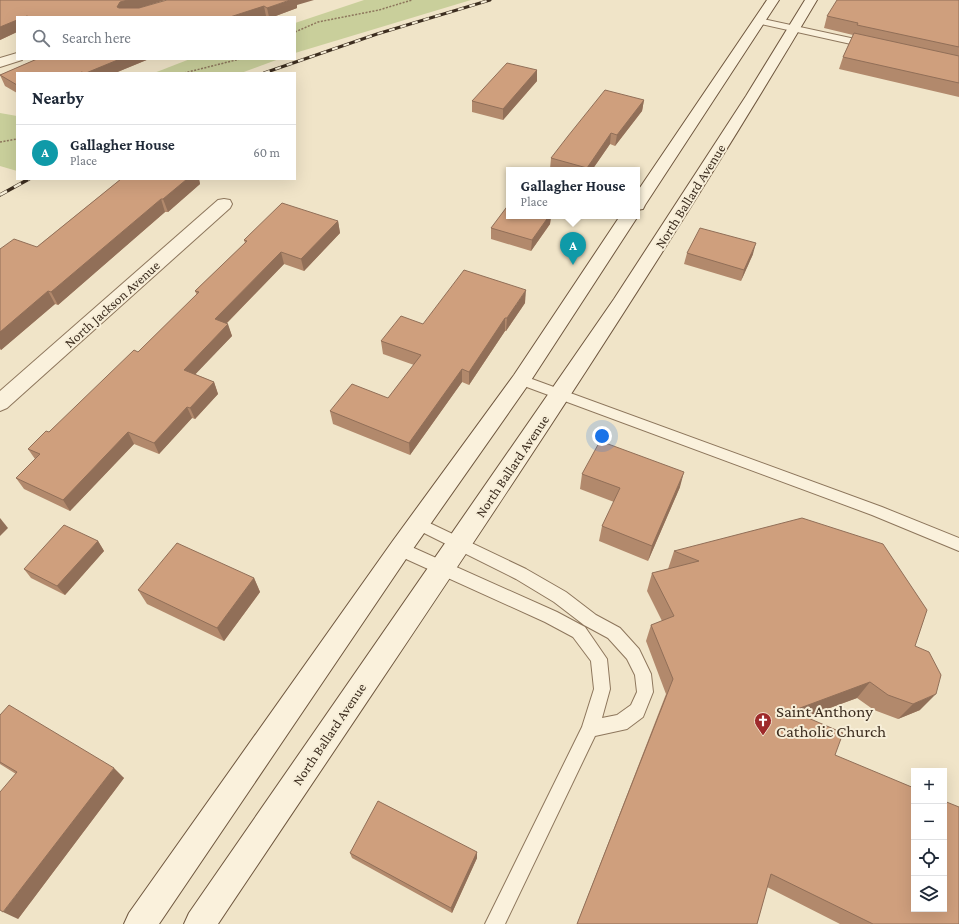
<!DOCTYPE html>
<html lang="en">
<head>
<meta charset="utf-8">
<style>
	body { margin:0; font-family:"Crimson Pro",serif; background:#f6f6f7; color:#1f2937 }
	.controls { position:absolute; right:12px; bottom:12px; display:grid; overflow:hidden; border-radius:0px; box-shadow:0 4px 16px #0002 }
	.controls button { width:36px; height:36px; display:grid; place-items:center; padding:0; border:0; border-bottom:1px solid #e0e1e3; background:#fff; color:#1f2937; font:20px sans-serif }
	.you { position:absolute; left:602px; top:436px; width:14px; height:14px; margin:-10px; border:3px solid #fff; border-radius:50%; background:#1a73e8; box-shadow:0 0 0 6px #1a73e833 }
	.badge { display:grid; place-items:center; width:26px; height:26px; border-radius:50%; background:#9e2a2b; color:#fff; font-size:13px; font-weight:700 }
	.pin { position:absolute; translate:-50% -33px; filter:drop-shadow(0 1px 2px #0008) }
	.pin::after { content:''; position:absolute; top:21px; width:14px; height:12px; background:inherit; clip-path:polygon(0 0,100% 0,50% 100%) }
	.popup { position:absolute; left:506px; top:167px; width:134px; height:52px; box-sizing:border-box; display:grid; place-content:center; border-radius:0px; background:#fff; filter:drop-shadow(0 1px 3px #0005); font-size:13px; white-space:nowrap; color:#747a83 }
	.popup b { font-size:15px; color:#1f2937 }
	.popup::after { content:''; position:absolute; left:50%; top:100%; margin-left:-8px; border:8px solid transparent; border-top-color:#fff }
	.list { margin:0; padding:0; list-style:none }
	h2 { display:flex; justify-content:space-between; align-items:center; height:52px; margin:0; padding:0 16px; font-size:17px }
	h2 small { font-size:13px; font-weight:400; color:#747a83 }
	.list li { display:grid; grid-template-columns:26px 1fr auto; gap:12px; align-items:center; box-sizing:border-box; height:56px; padding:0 16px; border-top:1px solid #e0e1e3 }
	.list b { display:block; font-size:15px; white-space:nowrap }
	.list p { margin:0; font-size:13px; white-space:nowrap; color:#747a83 }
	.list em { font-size:13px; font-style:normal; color:#747a83 }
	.icon { flex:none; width:22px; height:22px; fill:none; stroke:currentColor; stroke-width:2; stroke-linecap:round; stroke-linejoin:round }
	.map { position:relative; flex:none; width:959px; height:924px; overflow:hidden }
	.search { position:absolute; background:#fff; box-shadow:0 4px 16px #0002; left:16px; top:16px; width:280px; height:44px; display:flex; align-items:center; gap:10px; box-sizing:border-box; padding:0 14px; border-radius:0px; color:#747a83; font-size:15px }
	.panel { position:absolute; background:#fff; box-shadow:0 4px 16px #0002; left:16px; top:72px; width:280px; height:108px; border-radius:0px }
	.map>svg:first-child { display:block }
</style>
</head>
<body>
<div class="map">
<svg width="959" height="924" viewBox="0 0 959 924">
	<rect width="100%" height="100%" fill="#f0e4c8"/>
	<g fill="#c9cf9b">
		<path d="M364,0H471L295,53V23Z"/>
		<path d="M190,59H279L241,73H154Z"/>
		<path d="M0,113L17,116V171L0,166Z"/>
	</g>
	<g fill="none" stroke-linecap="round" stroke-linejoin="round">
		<defs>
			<g id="service">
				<path d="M759,18L869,42L873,45L869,48L756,23L755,21Z"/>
				<path d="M521,375L882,507L959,538V551L872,515L516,383L515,380L516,377Z"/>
				<path d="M419,518L526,569L566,592L596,615L620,628L639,649L651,674L653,692L643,717L627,729L595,736L505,924H485L582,727L594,689L591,661L573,637L545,622L395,554L392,549L395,544L400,543L405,544L557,612L585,627L607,659L610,689L602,718L617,715L631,705L637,692L635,675L627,659L608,638L584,625L554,602L516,579L414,528L412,524L414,520Z"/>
			</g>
			<g id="minor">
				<path d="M17,53V59L22,60L0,67V58Z"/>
				<path d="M224,199L230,200L232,204L230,208L7,408L0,411V391L218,200Z"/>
			</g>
			<g id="secondary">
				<path d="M767,0H779L645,205L643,209L637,210V192Z"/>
				<path d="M805,0H817C630,316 422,619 218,924H184L189,913L614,299L746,96Z"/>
				<path d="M637,215L638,216L528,385L408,556L159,924H124L129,913L392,542L514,375L620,216Z"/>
			</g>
		</defs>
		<use href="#service" stroke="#8d765c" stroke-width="2"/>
		<use href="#minor" stroke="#8d765c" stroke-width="2"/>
		<use href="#secondary" stroke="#6f573f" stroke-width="2"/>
		<g stroke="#8d765c" stroke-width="1.5" stroke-dasharray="2 1.5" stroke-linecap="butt">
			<path d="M295,32L318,22L379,10L412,0"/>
			<path d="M184,73L240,59"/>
			<path d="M0,142L17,139"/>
		</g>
		<use href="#service" fill="#faf1dc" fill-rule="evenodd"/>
		<use href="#minor" fill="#faf1dc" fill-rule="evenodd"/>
		<use href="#secondary" fill="#faf1dc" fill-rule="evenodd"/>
		<defs>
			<path id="rail-far1" d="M264,73L377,34L490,0"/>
			<path id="rail" d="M0,195L29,179"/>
		</defs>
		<use href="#rail-far1" stroke="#3d2e20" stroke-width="3"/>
		<use href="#rail" stroke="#3d2e20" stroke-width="3.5"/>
		<use href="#rail-far1" stroke="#f7eed8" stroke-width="2" stroke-dasharray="6" stroke-linecap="butt"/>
		<use href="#rail" stroke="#f7eed8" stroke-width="2.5" stroke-dasharray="8" stroke-linecap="butt"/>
	</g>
	<g fill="#b2896c">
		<path d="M0,0H165L138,8L297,5V8L273,17L266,16L264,17H17V32L0,40Z"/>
		<path d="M959,0V97L839,69L843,57L853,35L824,28L827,16Z"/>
		<path d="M37,59H149L115,73H17V93L5,86L0,75Z"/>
		<path d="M537,70V81L503,120L472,112V101Z"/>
		<path d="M644,100L642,111L615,146L610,144L592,170H552L550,169L551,158Z"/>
		<path d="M121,179H199L200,184L168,212H165L58,305L55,304L1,350L0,349V249L37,247Z"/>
		<path d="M509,216H551L550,224L531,251L491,239V228Z"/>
		<path d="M338,221L340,233L304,271L284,264L227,323L232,336L195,374L214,382L218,394L195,419L192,418L159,454L134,444L70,511L24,489L16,478L35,459L28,449L49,432L138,352L197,295L195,291L245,243L244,240Z"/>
		<path d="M687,253L753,254L741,281L684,264Z"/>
		<path d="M525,303L506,331H505L469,385L462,382L410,455L333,424L330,411L388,398L414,365L383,354L381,341Z"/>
		<path d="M582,474L680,487L648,561L599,541L602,526L614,502L580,489Z"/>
		<path d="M98,541L104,551L65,595L31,578L24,569Z"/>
		<path d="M674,551L915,646L920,710L898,719L874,710L857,698L805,717L835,755L959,924H840L767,887L757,924H577L666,694L646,641L651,625L662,621L647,591L652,573L668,569Z"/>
		<path d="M254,578L260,592L224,641L147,604L138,590Z"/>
		<path d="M0,715L124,778L18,919L16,774L0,764Z"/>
		<path d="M477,852V858L452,913L352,858L350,853Z"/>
	</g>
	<g fill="#916f58">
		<path d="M128,0H165L124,13L117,7L120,2Z"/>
		<path d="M290,0H314L297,5V8L273,17H269L267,8Z"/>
		<path d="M264,6L266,16L264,17H230Z"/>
		<path d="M17,20V32L0,40V27Z"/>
		<path d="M120,59H149L115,73H86Z"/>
		<path d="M537,70V81L503,120V109Z"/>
		<path d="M644,100L642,111L615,146L617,135Z"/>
		<path d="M611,133L610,144L592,170H586L587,168Z"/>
		<path d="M187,179H199L200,184L168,212L163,199Z"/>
		<path d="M161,199L165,212L58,305L51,292Z"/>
		<path d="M549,216H551L550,224L531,251L532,240Z"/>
		<path d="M338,221L340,233L304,271L301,259Z"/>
		<path d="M756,243L753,254L741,281L744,270Z"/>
		<path d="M281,252L284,264L219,331L215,319Z"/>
		<path d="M526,290L525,303L506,331L507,318Z"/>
		<path d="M48,291L55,304L1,350L0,348V332Z"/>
		<path d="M505,318V331L469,385V372Z"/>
		<path d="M228,324L232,336L188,382L184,370Z"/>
		<path d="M462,369V382L410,455L409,443Z"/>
		<path d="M214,382L218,394L195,419L190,408Z"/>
		<path d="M187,407L192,418L159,454L154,443Z"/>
		<path d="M128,432L134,444L70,511L63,500Z"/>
		<path d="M684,472L680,487L648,561L652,546Z"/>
		<path d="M0,518L8,528L0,536Z"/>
		<path d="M98,541L104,551L65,595L57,586Z"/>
		<path d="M254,578L260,592L224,641L217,628Z"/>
		<path d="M870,682L857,698L781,726L792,711Z"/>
		<path d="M936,694L920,710L898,719L913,704Z"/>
		<path d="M114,768L124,778L18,919L3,912Z"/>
		<path d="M477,852V858L452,913L451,908Z"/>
	</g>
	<g fill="#cf9f7d" stroke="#916f58">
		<path d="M0,0H128L120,2L117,7L119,8H139L167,0H290L267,8L264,6L230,17H29L27,16L24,17H17V20L0,27Z"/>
		<path d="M837,0H959V47L857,25L858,23L827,16Z"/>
		<path d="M854,33L959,56V83L843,57Z"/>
		<path d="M37,59H120L86,73L81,72L80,73H17V85L0,75Z"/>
		<path d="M507,63L537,70L503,109L472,101Z"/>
		<path d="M605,90L644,100L617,135L611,133L587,168L551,158L568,136Z"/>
		<path d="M121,179H187L163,199H161L51,292L48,291L0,332V249L14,239L37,247Z"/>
		<path d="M282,203L338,221L301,259L281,252L215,319L228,324L184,370L214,382L190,408L187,407L154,443L128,432L63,500L16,478L40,454L28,449L46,431L49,432L134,350L138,352L199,292L195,291L247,241L244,240Z"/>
		<path d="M509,204V216H549L532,240L491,228Z"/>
		<path d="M700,228L756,243L744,270L687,253Z"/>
		<path d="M464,270L526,290L507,318H505L469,372L462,369L409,443L330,411L352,384L388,398L421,355L381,341L401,316L423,324Z"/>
		<path d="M600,441L684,472L652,546L602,526L620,488L582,474Z"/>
		<path d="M802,518L883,544L927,610L915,646L929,652L941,675L936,694L913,704L888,695L870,682L792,711L843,733L835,755L914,788V909H944V801L959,807V924H873L771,874L757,924H577L673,679L651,625L674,616L652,573L699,561L674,551Z"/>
		<path d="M64,525L98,541L57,586L24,569Z"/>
		<path d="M177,543L254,578L217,628L138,590Z"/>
		<path d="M9,705L114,768L3,912L0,910V792L17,772L0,762V715Z"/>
		<path d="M378,801L477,852L451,908L350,853Z"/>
	</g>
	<defs>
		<symbol id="church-pin" viewBox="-11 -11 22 30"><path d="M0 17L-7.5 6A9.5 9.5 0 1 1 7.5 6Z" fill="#9e2a2b" stroke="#f7eed8"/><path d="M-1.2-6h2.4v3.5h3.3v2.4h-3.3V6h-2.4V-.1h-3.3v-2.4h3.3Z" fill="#fff"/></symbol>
	</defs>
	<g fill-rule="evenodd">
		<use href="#church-pin" x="753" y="711" width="20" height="27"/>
	</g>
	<g text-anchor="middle" stroke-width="4" stroke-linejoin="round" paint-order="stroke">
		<g font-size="14" fill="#3d2e20" stroke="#f7eed8">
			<text transform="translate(690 196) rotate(-58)" y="5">North Ballard Avenue</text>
			<text transform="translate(112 304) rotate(-42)" y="5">North Jackson Avenue</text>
			<text transform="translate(512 466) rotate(-56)" y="5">North Ballard Avenue</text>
			<text transform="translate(329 734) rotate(-56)" y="5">North Ballard Avenue</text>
		</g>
		<g font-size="17" fill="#3d2e20" stroke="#f7eed8" text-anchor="start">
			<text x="776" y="717">Saint Anthony<tspan x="776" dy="20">Catholic Church</tspan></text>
		</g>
	</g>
</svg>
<div class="controls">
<button>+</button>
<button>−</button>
<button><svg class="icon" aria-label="locate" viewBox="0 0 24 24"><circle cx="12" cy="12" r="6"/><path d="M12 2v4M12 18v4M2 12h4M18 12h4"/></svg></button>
<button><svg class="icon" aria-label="layers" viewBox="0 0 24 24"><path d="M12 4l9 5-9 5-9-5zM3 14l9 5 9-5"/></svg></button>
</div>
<div class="you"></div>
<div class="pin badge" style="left:573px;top:265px;background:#0f9aa8">A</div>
<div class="popup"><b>Gallagher House</b>Place</div>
<div class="search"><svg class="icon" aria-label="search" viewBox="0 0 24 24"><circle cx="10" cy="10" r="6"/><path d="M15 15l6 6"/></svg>Search here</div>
<section class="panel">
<h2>Nearby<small></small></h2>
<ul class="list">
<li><span class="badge" style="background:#0f9aa8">A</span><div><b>Gallagher House</b><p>Place</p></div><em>60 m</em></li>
</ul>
</section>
</div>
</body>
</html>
